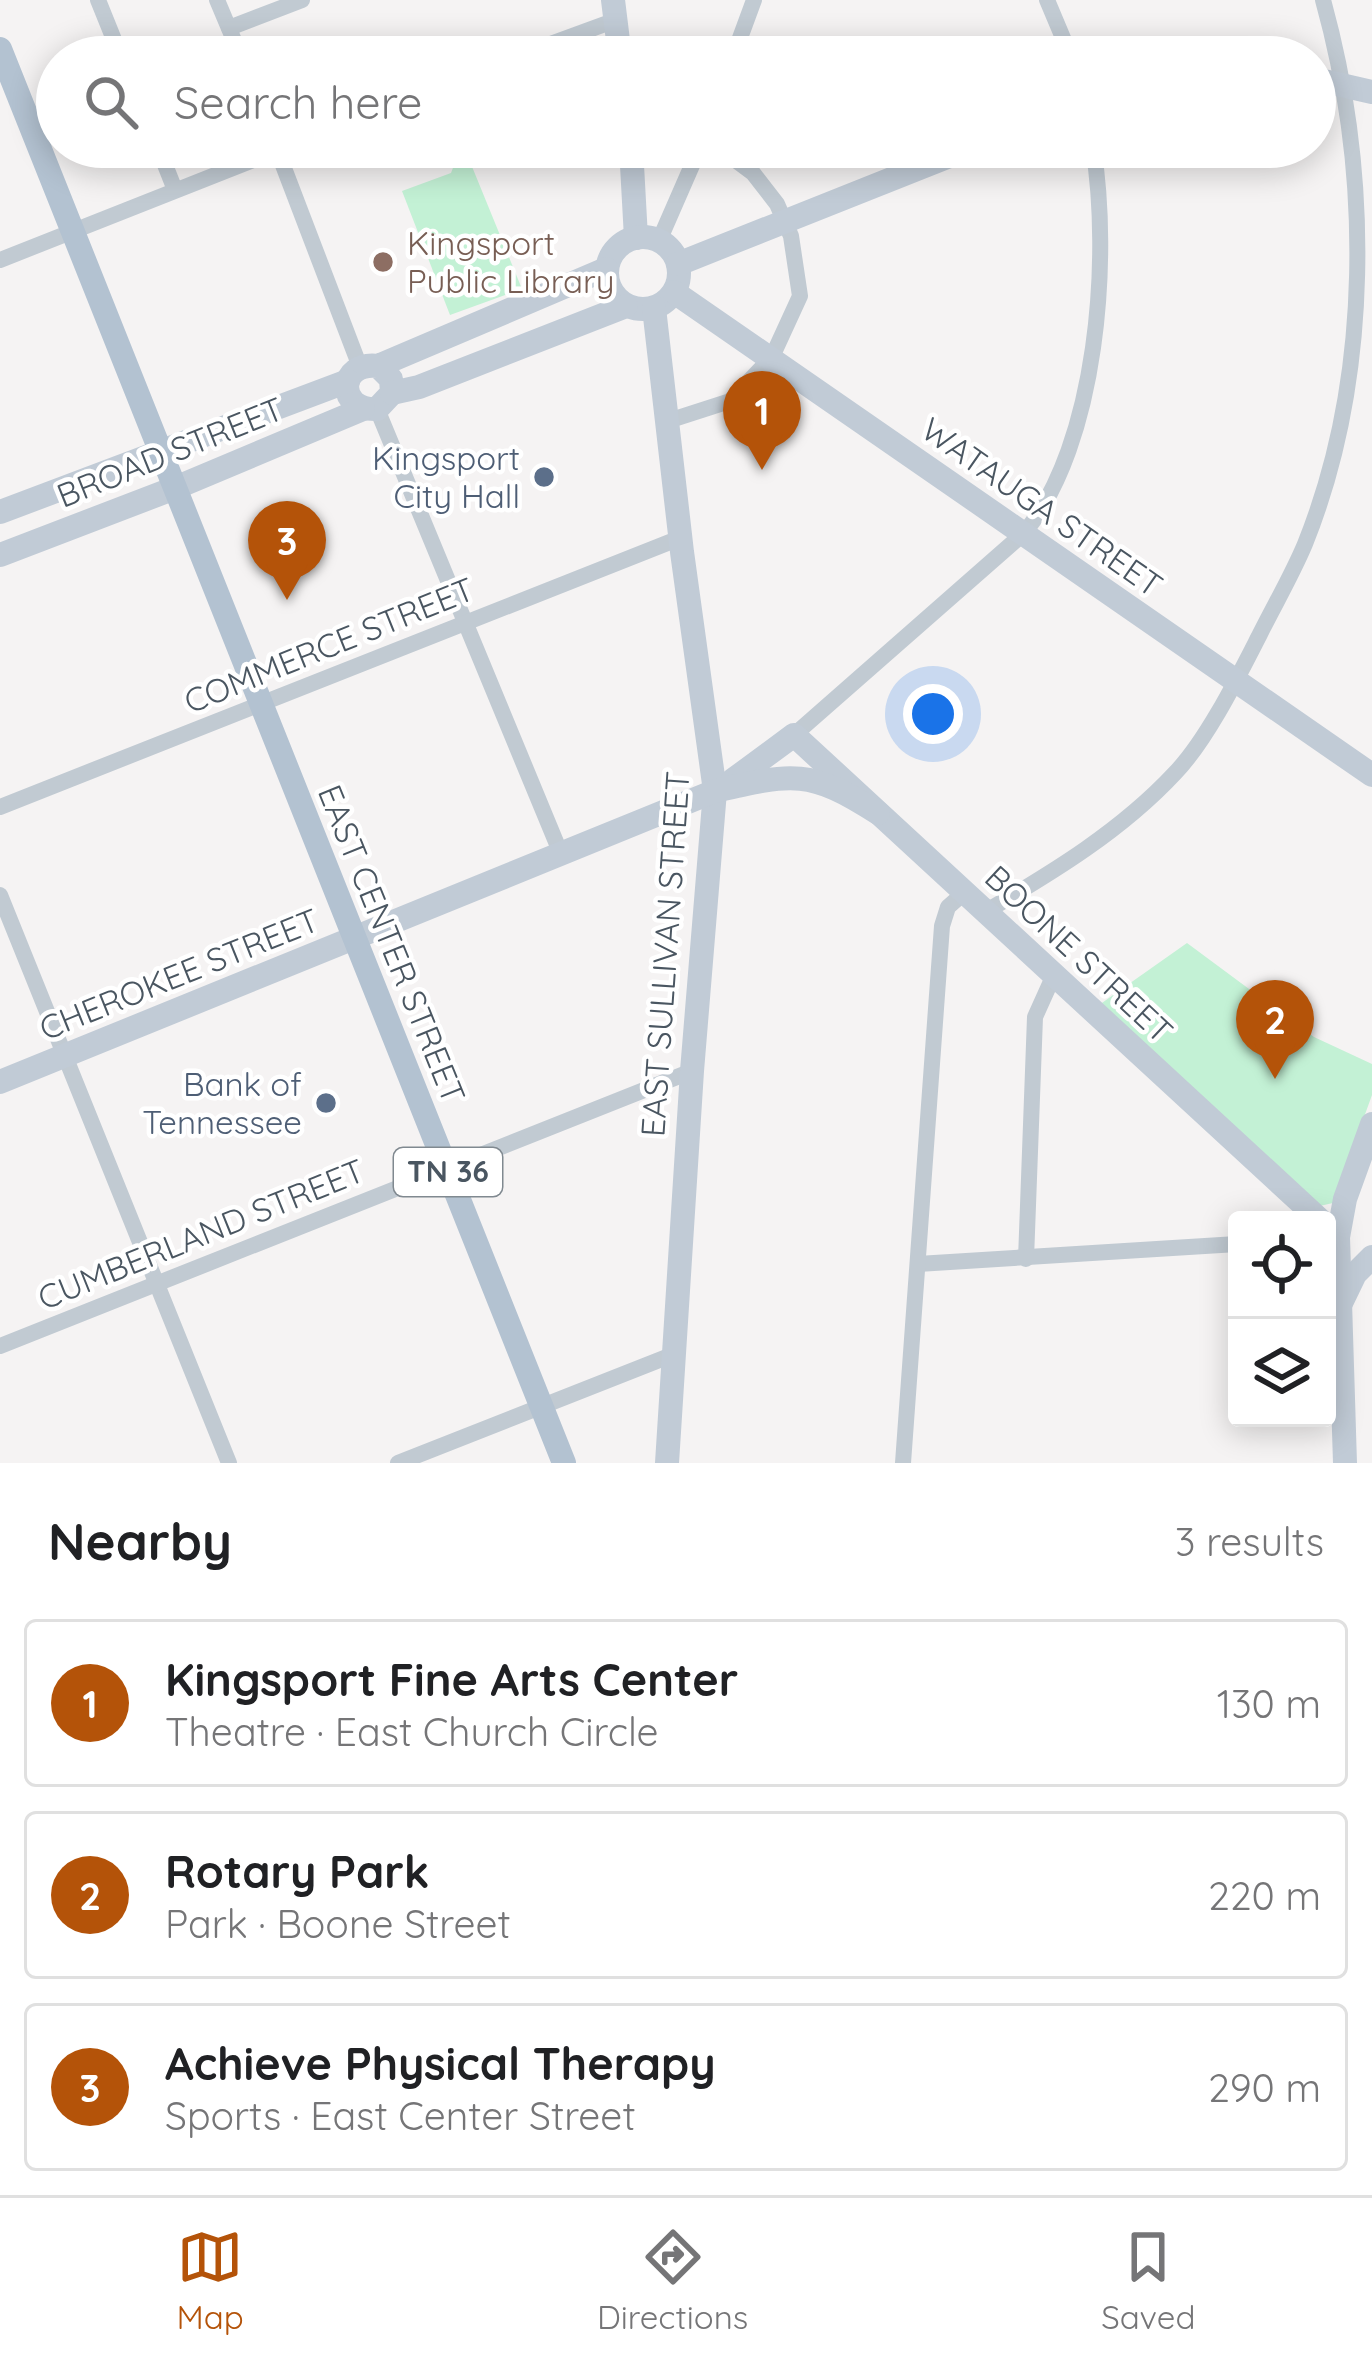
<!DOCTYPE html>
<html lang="en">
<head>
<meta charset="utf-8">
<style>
	body { margin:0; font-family:Quicksand,sans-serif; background:#f6f6f6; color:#202124 }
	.controls { position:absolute; right:36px; bottom:36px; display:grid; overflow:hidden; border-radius:12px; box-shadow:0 6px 30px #0003 }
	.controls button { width:108px; height:108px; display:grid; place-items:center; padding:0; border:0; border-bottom:3px solid #e0e0e0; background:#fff; color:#202124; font:60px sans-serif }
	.you { position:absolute; left:933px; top:714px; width:42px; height:42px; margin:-30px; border:9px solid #fff; border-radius:50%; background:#1a73e8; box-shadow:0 0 0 18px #1a73e833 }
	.badge { display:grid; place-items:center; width:78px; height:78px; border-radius:50%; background:#b45309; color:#fff; font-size:39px; font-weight:700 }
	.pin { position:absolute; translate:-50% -99px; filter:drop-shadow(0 3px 6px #0008) }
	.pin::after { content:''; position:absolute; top:63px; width:42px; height:36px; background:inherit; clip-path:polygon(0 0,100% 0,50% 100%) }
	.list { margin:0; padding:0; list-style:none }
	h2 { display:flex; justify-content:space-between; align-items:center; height:156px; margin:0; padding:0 48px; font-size:51px }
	h2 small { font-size:39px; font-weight:400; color:#757577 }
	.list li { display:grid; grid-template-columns:78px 1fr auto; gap:36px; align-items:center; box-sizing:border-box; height:168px; margin:0 24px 24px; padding:0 24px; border:3px solid #e0e0e0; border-radius:12px }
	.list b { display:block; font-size:45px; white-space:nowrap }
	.list p { margin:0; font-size:39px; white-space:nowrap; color:#757577 }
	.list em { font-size:39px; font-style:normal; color:#757577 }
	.icon { flex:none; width:66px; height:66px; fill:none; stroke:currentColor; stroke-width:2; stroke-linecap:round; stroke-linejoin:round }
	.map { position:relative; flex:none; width:1372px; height:1463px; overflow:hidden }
	.search { position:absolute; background:#fff; box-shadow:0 6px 30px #0003; left:36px; right:36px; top:36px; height:132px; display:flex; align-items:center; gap:30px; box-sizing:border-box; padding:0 42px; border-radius:66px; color:#757577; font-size:45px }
	.sheet { height:732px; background:#fff }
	nav { display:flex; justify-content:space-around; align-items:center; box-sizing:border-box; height:168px; border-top:3px solid #e0e0e0; background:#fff; font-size:33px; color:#757577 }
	nav a { display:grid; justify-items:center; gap:6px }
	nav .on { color:#b45309 }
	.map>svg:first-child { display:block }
</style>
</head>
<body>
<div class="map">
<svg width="1372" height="1463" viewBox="0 0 1372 1463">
	<rect width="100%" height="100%" fill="#f5f3f3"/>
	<g fill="#c3f1d5">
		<path d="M461,147H464L522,289L450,315L402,191L451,173Z"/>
		<path d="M1187,943L1314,1037L1372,1064V1095L1333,1203L1315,1207L1099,1005Z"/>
	</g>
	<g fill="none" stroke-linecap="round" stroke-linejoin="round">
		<g stroke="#c1cad2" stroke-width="16">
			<path d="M98,0L121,57"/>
			<path d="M217,0L241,57"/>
			<path d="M1047,0L1071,57"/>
			<path d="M229,28L302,0"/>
			<path d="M515,57L616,20"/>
			<path d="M733,57L754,0"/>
			<path d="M158,147L175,190"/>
			<path d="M276,147L360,367"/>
			<path d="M659,241L700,147"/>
			<path d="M0,260L286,147"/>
			<path d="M377,409L561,854"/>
			<path d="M668,421L730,401L772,357L800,296L791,236L777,204L753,173L718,147"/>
			<path d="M794,735L1024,533C1098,444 1111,257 1093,147"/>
			<path d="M0,807L680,538"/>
			<path d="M0,895L229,1463"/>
			<path d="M985,912C1053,872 1121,831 1175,773C1207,740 1239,675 1260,634C1275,604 1292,575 1305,544C1372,377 1371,173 1323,0"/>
			<path d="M1026,1259L1035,1017L1053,977"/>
			<path d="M918,1264L1237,1244"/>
			<path d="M0,1346L692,1071"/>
			<path d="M398,1463L672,1355"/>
			<path d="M903,1463L942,926L948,907L965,892"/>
		</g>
		<g stroke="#c1cbd6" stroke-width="24">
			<path d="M613,0L620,57"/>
			<path d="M1315,79L1372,92"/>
			<path d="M631,147L636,238"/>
			<circle cx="643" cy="273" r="36"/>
			<path d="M678,264L972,147"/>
			<path d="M674,292L1372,775"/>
			<path d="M654,308L682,552L715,791L692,1071L667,1463"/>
			<path d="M378,366L391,379L392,393L377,409C336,411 338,361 378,366L606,269"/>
			<path d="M392,393L419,387L626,306"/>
			<path d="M0,512L348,381"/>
			<path d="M0,555L175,488L363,409"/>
			<path d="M733,780L794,735L1320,1220"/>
			<path d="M0,1082L715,791C793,773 810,769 878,813"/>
			<path d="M1341,1303L1355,1274L1372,1257"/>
			<path d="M1345,1463L1338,1237L1345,1199L1372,1124"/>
		</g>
		<path stroke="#b3c2d1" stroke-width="24" d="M0,49L564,1463"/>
	</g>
	<circle fill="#8d6e63" stroke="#fff" stroke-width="4.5" cx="383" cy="262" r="12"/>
	<g fill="#5c6f8a" stroke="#fff" stroke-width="4.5">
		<circle cx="544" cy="477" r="12"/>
		<circle cx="326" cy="1103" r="12"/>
	</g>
	<g text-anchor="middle" stroke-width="9" stroke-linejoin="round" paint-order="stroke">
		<rect fill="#fff" stroke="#808990" stroke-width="3" x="394" y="1148" width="108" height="48" rx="9"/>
		<g font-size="30" font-weight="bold" fill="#4a5661">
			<text x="448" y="1182">TN 36</text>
		</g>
		<g font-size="33" fill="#785e54" stroke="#fff" text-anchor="start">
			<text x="407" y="255">Kingsport<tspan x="407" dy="38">Public Library</tspan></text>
		</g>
		<g font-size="33" fill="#4a5661" stroke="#fff">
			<text transform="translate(170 452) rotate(-22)" y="12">BROAD STREET</text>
			<text transform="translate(1042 507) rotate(35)" y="12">WATAUGA STREET</text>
			<text transform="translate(329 645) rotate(-22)" y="12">COMMERCE STREET</text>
			<text transform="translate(392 944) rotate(68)" y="12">EAST CENTER STREET</text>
			<text transform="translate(665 954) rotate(-86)" y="12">EAST SULLIVAN STREET</text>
			<text transform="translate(1079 954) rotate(43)" y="12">BOONE STREET</text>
			<text transform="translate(179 974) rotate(-22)" y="12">CHEROKEE STREET</text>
			<text transform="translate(201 1234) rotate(-22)" y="12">CUMBERLAND STREET</text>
		</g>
		<g font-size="33" fill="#4e5e75" stroke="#fff" text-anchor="end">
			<text x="520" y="470">Kingsport<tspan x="520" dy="38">City Hall</tspan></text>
			<text x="302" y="1096">Bank of<tspan x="302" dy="38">Tennessee</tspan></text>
		</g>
	</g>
</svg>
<div class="controls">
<button><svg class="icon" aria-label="locate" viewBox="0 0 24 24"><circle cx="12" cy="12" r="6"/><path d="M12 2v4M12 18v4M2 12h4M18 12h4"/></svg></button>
<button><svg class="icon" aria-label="layers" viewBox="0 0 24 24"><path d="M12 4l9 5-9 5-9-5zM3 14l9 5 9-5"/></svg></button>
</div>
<div class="you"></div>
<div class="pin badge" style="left:762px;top:470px">1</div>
<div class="pin badge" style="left:1275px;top:1079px">2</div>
<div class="pin badge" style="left:287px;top:600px">3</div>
<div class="search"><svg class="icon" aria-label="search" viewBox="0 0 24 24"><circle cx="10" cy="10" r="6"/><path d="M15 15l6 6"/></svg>Search here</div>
</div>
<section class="sheet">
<h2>Nearby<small>3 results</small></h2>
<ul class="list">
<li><span class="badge">1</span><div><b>Kingsport Fine Arts Center</b><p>Theatre · East Church Circle</p></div><em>130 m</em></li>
<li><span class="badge">2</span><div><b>Rotary Park</b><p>Park · Boone Street</p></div><em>220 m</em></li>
<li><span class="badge">3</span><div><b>Achieve Physical Therapy</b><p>Sports · East Center Street</p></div><em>290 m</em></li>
</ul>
</section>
<nav>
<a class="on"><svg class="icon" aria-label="map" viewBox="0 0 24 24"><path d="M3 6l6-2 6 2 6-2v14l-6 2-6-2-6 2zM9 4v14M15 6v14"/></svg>Map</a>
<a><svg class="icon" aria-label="directions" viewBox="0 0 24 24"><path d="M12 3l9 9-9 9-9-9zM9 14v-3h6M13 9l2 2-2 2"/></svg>Directions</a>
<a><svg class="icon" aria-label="saved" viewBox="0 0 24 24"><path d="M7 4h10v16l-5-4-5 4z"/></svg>Saved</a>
</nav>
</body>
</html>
